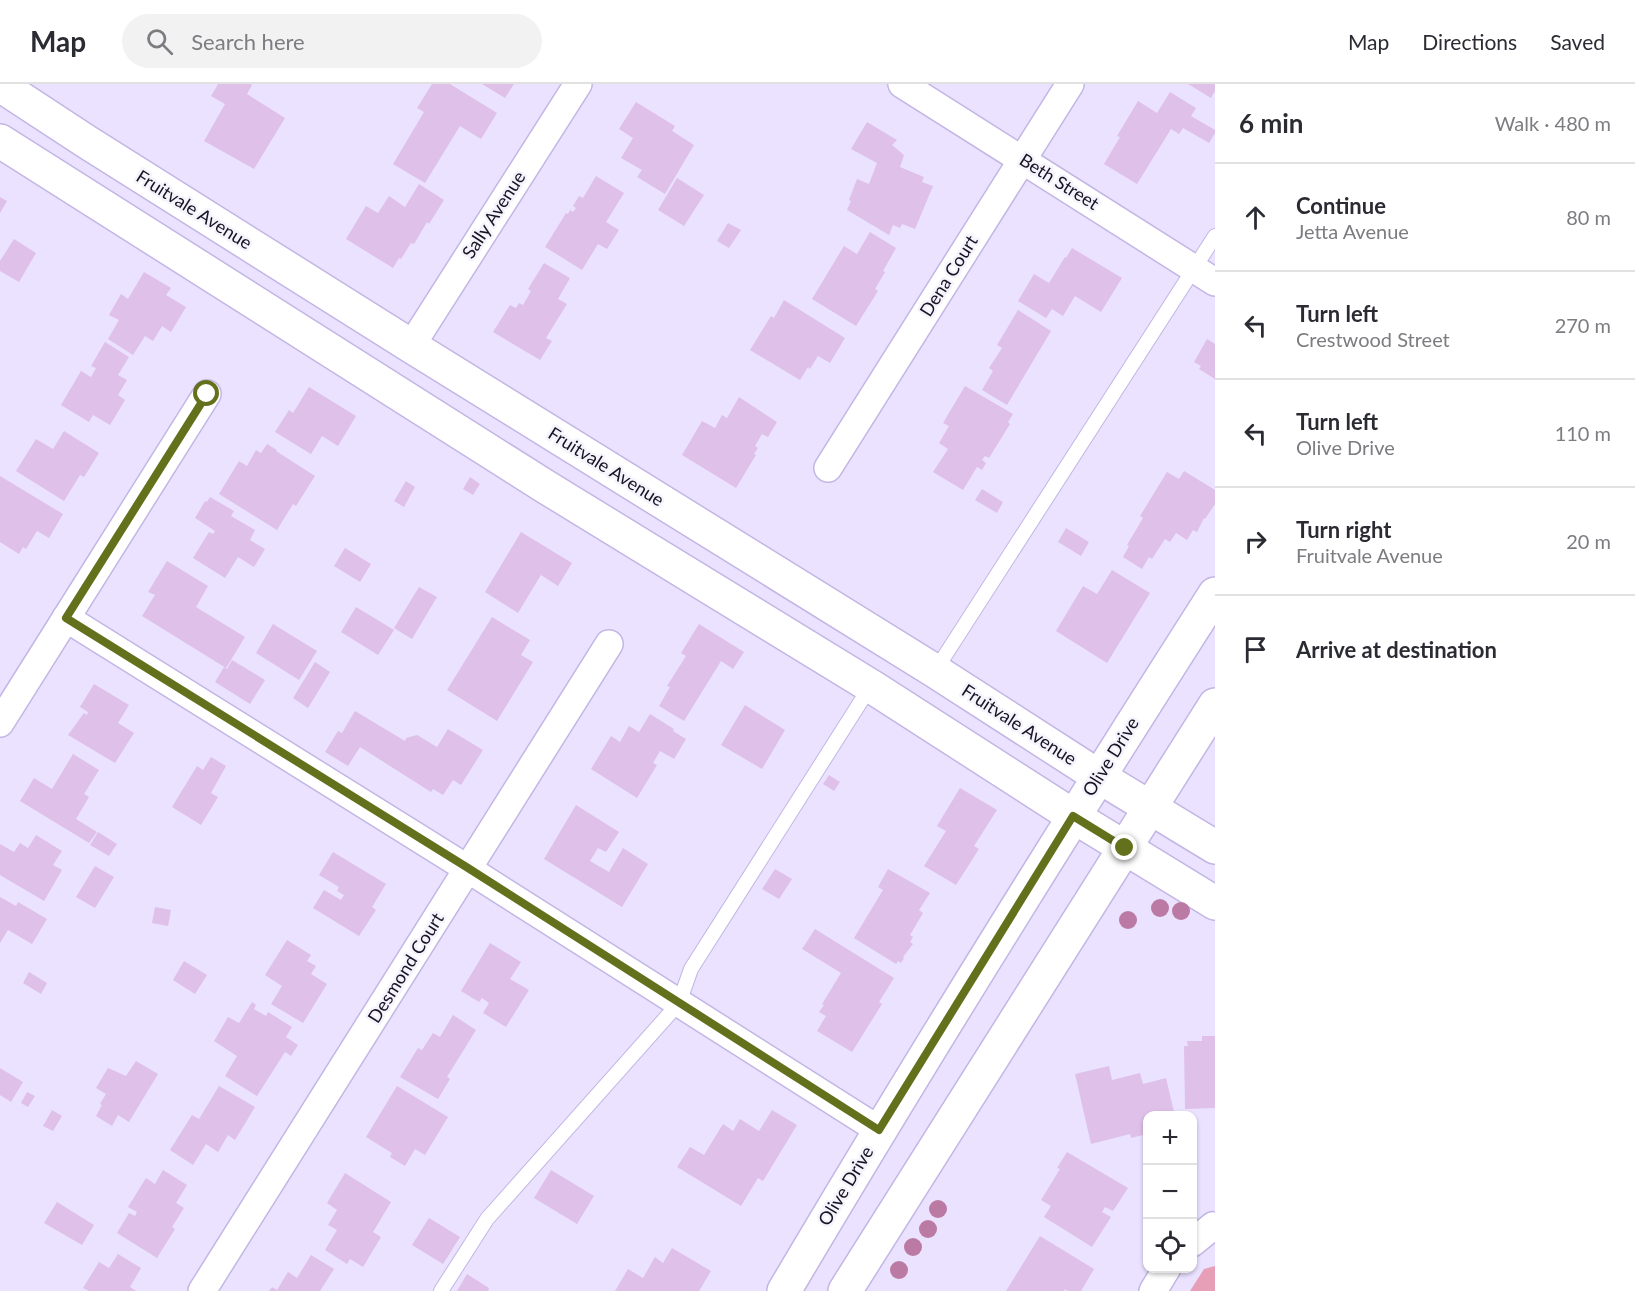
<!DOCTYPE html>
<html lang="en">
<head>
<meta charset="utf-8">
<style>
	body { margin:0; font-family:Lato,sans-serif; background:#f2f2f3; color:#2b2b33 }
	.controls { position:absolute; right:18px; bottom:18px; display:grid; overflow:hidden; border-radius:12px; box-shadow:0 2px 4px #0004 }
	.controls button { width:54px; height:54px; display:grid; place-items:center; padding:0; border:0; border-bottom:2px solid #e1e1e2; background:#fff; color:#2b2b33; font:30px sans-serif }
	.stop { position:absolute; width:18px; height:18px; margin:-14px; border:4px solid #64711c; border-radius:50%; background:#fff }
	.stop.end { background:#64711c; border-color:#fff; box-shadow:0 2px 6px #0008 }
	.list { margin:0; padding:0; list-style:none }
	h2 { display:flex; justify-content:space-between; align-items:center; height:78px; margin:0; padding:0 24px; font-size:26px }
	h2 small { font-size:20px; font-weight:400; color:#7c7c81 }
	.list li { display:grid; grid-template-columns:39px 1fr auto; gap:18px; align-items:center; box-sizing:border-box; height:108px; padding:0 24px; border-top:2px solid #e1e1e2 }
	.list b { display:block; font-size:22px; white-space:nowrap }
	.list p { margin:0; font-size:20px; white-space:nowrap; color:#7c7c81 }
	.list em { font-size:20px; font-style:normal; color:#7c7c81 }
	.icon { flex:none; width:33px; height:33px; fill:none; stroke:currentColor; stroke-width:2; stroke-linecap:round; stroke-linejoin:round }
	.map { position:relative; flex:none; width:1215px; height:1207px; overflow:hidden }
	header { display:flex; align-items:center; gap:36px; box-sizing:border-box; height:84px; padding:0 30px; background:#fff; border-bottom:2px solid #e1e1e2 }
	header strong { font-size:28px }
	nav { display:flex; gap:33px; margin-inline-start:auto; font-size:21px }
	.search { width:420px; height:54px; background:#f2f2f3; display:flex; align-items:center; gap:15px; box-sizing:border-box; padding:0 21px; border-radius:33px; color:#7c7c81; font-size:22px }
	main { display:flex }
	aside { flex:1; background:#fff }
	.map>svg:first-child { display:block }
</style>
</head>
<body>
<header>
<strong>Map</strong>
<div class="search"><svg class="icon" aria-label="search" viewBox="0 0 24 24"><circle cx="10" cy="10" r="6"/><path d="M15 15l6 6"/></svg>Search here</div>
<nav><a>Map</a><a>Directions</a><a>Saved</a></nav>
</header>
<main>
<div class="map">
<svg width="1215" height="1207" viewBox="0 0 1215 1207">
	<rect width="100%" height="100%" fill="#eae2ff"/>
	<path fill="#e69fb6" d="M1215,1182V1207H1190L1204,1185Z"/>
	<g fill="#dfc0e9">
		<path d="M218,0H250L252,1L247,10L285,34L254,85L204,57L225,20L211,12Z"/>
		<path d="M432,0H450L497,29L481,55L460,42L425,99L393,80L424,28L417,24Z"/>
		<path d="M482,0H514L505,14Z"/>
		<path d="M1188,0H1215V7L1211,14Z"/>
		<path d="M1170,8L1196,24L1191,32L1215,46V49L1209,59L1183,44L1179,50L1171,45L1137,100L1104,80L1120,53L1117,52L1138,17L1157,29Z"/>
		<path d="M636,18L675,42L672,47L694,61L665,110L637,93L642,86L621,74L633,54L619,45Z"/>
		<path d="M867,38L897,56L892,61L904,71L900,83L924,93L922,98L933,102L915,145L902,140L900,144L893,141L889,151L847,126L851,117L849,116L857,95L869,100L877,79L851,65Z"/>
		<path d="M596,92L624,109L606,138L619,146L607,165L598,160L582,186L545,163L566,129L568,130L570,126L573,128L576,124L573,122L579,112L583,114Z"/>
		<path d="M677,94L704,111L684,142L658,126Z"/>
		<path d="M419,100L444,116L429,140L427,138L414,160L411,159L401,175L399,174L393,184L346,155L366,122L378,129L389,112L405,123Z"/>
		<path d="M0,113L7,117L0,129Z"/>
		<path d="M728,139L741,146L729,164L717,157Z"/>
		<path d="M870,148L896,164L883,187L885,188L875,205L878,207L856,242L812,215L844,162L857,170Z"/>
		<path d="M14,155L36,169L19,198L0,187V177Z"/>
		<path d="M1072,164L1122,194L1101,228L1075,212L1063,232L1052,225L1046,234L1018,217L1034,190L1049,199L1065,173L1066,174Z"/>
		<path d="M544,179L570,194L558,215L567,220L546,254L552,257L540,276L493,248L510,221L516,224L519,219L523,221L531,207L528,205Z"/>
		<path d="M144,188L171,204L166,211L186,223L171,248L162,242L153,257L145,252L133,271L108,255L119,236L109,231L121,210L128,215Z"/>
		<path d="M784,216L845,254L830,279L818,272L810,285L808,283L800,296L750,266L771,232L774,234Z"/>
		<path d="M1018,226L1051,247L1007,321L982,306L993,287L989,284L1002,264L997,261Z"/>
		<path d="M1207,255L1215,260V295L1199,285L1201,282L1194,278Z"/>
		<path d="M105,258L129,273L118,291L127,296L118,311L125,316L110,341L93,331L89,338L61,321L81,287L91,293L96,284L91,282Z"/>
		<path d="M965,302L1013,330L1008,338L1010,340L989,374L985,372L982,376L986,379L982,386L977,383L963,406L933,388L948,365L939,359L949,342L943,339Z"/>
		<path d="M309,303L356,332L338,362L322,352L311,370L275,348L289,326L293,329Z"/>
		<path d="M739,313L777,338L768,353L762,350L755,362L758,364L754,370L756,371L736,404L682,371L702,337L715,344L722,331L727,334Z"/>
		<path d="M64,347L99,369L84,393L80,391L64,417L16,387L36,355L53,365Z"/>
		<path d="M267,360L277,366L276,367L315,392L296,422L293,420L277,446L219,410L239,377L247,382L256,366L261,369Z"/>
		<path d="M1184,387L1215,406V420L1205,435L1204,434L1197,448L1193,446L1187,456L1176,449L1170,458L1165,455L1152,475L1149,473L1142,485L1123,473L1129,462L1127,461L1143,434L1140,432L1167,388L1179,395Z"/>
		<path d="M0,392L63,430L49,454L37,447L26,465L23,463L19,470L0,458Z"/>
		<path d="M470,393L480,400L473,411L463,405Z"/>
		<path d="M406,397L415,403L404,423L394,417Z"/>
		<path d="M982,405L1003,418L997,429L975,416Z"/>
		<path d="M210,413L234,427L231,432L255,446L250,456L265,465L254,483L238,473L225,494L193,474L209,448L213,450L215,447L195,434L205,417L207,418Z"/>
		<path d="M1066,444L1089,458L1081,472L1058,458Z"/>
		<path d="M521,448L572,479L558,502L541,491L518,529L485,508Z"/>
		<path d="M345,464L371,480L360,498L334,482Z"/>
		<path d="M167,477L208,502L196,523L245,553L226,584L142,532L155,511L148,508Z"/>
		<path d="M1112,486L1150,509L1107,579L1056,547L1083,502L1097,510Z"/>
		<path d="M419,503L437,513L412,555L394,544Z"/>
		<path d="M356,523L394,546L378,571L341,548Z"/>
		<path d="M492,533L530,556L521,571L533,578L497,637L447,606Z"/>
		<path d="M273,540L317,567L299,596L256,569Z"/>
		<path d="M699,540L744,568L733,585L721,577L684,637L659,622L670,603L667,602L686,572L681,569Z"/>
		<path d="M232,576L265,596L250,620L215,598L224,583L227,585Z"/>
		<path d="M315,578L330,588L308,624L293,614Z"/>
		<path d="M94,600L129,621L118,639L134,649L115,679L68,651L84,629L87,631L88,628L80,623Z"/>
		<path d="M745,621L785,646L762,685L721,661Z"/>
		<path d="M355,627L405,657L406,654L417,651L437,663L448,645L483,666L461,701L453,696L443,711L433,705L431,708L360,663L348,682L325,668L338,647L342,649Z"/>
		<path d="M650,630L674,645L673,647L686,655L674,675L660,667L653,679L657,681L637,714L591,685L611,652L620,658L629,642L639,648Z"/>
		<path d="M73,670L99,686L84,710L89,713L76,735L97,748L89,759L20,717L34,694L52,705Z"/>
		<path d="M211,673L226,682L211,709L218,713L201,741L172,723L197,682L203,686Z"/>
		<path d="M829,691L840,698L834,707L823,700Z"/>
		<path d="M960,704L997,726L974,762L979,765L956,801L924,782L946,747L937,742Z"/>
		<path d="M576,721L619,748L606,768L598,764L590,777L609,788L623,764L648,780L622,823L544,775Z"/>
		<path d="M98,748L117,760L109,772L90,761Z"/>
		<path d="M36,751L62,767L53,781L62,786L44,817L0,791V760L14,768L20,759L28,764Z"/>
		<path d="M333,768L386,800L372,823L376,826L359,852L313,824L324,806L341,816L344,811L337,807L339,803L319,791Z"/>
		<path d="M95,782L114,793L95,824L76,813Z"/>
		<path d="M775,785L792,795L779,815L762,805Z"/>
		<path d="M888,785L930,809L919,826L923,829L910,851L913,853L910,858L913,860L903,873L904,874L901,879L898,877L896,880L854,854L883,806L878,803Z"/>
		<path d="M0,813L16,822L18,818L47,835L32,860L8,846L0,859Z"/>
		<path d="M155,823L171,826L168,842L152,839Z"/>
		<path d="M815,845L894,894L879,918L882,920L852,968L817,947L826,932L819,928L824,921L822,920L841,889L802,865Z"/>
		<path d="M287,856L311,871L307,877L316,882L311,890L327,900L303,939L271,920L282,902L265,891Z"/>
		<path d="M490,859L521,878L510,895L529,906L506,943L483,929L489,919L482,914L479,918L461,907Z"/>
		<path d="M184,877L207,891L195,910L173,896Z"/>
		<path d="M29,888L47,899L41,910L23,899Z"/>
		<path d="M252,918L256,921L254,925L266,932L268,928L292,943L286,953L298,961L291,972L285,968L257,1012L225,992L237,972L214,957L228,933L239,939Z"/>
		<path d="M453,931L476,946L447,993L450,995L438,1015L400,993L418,964L422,966L433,949L440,953Z"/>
		<path d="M1202,952H1215V1024L1185,1025L1184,962H1188L1187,957H1202Z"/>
		<path d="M136,977L158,990L129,1038L118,1031L112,1042L96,1032L102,1021L100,1020L106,1010L96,1004L108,984L126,992Z"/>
		<path d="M1109,982L1112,996L1140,989L1143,1000L1166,994L1175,1032H1148V1056L1144,1057L1143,1051L1131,1054L1130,1050L1091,1060L1075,990Z"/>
		<path d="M0,984L23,998L11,1018L0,1011Z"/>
		<path d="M219,1002L255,1023L235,1056L228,1051L218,1068L206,1060L193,1081L170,1066L192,1031L199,1035Z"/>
		<path d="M397,1002L448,1033L425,1071L415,1065L405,1082L390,1073L392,1069L366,1053Z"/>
		<path d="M27,1008L35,1012L28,1023L21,1019Z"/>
		<path d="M52,1026L62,1032L53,1047L43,1042Z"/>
		<path d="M772,1026L797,1041L763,1097L758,1094L741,1122L677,1083L690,1063L704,1071L723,1040L733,1047L740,1035L759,1047Z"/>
		<path d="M1067,1068L1128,1104L1113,1127L1105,1123L1102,1128L1111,1133L1092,1163L1044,1133L1051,1122L1041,1116L1060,1085L1057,1084Z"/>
		<path d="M163,1086L187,1101L176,1119L184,1124L172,1143L175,1145L157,1174L117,1149L129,1129L135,1132L137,1128L128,1123L146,1094L155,1100Z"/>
		<path d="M551,1086L594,1112L577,1140L534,1114Z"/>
		<path d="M345,1089L391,1118L373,1148L381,1153L363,1183L350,1175L347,1180L325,1166L337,1146L328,1141L337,1126L327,1119Z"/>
		<path d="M57,1118L94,1141L82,1161L44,1139Z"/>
		<path d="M429,1134L460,1153L443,1180L412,1161Z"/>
		<path d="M1040,1152L1094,1185L1081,1207H1068L1065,1205L1064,1207H1006Z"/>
		<path d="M672,1164L711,1187L699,1207H615L628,1185L643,1194L655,1173L663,1179Z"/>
		<path d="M118,1170L141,1184L130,1203L136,1207H89L83,1204L99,1178L109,1184Z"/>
		<path d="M311,1171L334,1185L320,1207H269L272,1203L277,1206L288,1188L297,1194Z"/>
		<path d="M467,1190L489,1204L488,1207H457Z"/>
	</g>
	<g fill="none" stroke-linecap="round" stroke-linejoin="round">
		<defs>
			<g id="lane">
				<path d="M935,587L1215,152"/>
				<path d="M441,1207L487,1135L679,919L691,885L870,603"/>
			</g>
			<g id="street">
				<path d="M902,0L1215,198"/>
				<path d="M411,262L578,0"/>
				<path d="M828,384L1070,0"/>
				<path d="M66,534L468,785L879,1046"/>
				<path d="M0,639L207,310"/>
				<path d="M1192,1159L1213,1142L1215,1143"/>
				<path d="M202,1207L609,560"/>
				<path d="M1153,1207L1167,1184"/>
			</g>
			<g id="secondary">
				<path d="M0,1L87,58L411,262L935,587L1098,692L1215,763"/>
				<path d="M0,57L546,403L874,604L1073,732L1215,819"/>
				<path d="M784,1207C923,972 1068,740 1215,510"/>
				<path d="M845,1207L1215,621"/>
			</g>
		</defs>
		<use href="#lane" stroke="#c3b6e4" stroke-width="16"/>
		<use href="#street" stroke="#c3b6e4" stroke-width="30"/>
		<use href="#secondary" stroke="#c3b6e4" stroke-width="36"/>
		<use href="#lane" stroke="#fff" stroke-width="14"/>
		<use href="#street" stroke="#fff" stroke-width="27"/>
		<use href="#secondary" stroke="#fff" stroke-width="33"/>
	</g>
	<g fill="#bb7aa3">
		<circle cx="1160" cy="824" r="9"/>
		<circle cx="1181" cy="827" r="9"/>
		<circle cx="1128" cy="836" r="9"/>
		<circle cx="938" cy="1125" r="9"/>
		<circle cx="928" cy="1145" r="9"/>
		<circle cx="913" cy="1163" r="9"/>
		<circle cx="899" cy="1186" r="9"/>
	</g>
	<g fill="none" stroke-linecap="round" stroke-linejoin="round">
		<path stroke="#64711c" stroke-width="8" d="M207,310L66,534L468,784L879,1046L1073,732L1125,764"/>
	</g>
	<g text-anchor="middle" stroke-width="5" stroke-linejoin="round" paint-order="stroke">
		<g font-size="18" fill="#181323" stroke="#f5f3fc">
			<text transform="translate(1059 98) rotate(32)" y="6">Beth Street</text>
			<text transform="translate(194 126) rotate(32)" y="6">Fruitvale Avenue</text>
			<text transform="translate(494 131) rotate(-57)" y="6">Sally Avenue</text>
			<text transform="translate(949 192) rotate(-58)" y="6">Dena Court</text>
			<text transform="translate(606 383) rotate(32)" y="6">Fruitvale Avenue</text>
			<text transform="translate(1019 641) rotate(33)" y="6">Fruitvale Avenue</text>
			<text transform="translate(1111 673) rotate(-58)" y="6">Olive Drive</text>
			<text transform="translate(406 884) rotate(-58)" y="6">Desmond Court</text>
			<text transform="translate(846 1102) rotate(-59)" y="6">Olive Drive</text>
		</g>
	</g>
</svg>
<div class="controls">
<button>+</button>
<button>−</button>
<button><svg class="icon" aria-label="locate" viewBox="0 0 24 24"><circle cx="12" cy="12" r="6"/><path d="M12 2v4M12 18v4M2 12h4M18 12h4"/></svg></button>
</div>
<div class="stop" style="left:207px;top:310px"></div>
<div class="stop end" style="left:1125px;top:764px"></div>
</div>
<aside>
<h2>6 min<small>Walk · 480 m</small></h2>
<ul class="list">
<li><svg class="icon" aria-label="ahead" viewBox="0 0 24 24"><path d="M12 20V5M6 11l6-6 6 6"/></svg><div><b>Continue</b><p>Jetta Avenue</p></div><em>80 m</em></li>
<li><svg class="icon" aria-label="left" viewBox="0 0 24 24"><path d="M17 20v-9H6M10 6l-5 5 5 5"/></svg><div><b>Turn left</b><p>Crestwood Street</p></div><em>270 m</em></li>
<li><svg class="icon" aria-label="left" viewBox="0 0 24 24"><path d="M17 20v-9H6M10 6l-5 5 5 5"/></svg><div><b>Turn left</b><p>Olive Drive</p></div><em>110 m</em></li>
<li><svg class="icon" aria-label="right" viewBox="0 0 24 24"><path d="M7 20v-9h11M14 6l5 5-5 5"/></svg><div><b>Turn right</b><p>Fruitvale Avenue</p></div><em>20 m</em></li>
<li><svg class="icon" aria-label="arrive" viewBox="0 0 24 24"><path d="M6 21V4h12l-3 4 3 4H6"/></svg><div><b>Arrive at destination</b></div></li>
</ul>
</aside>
</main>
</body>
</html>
